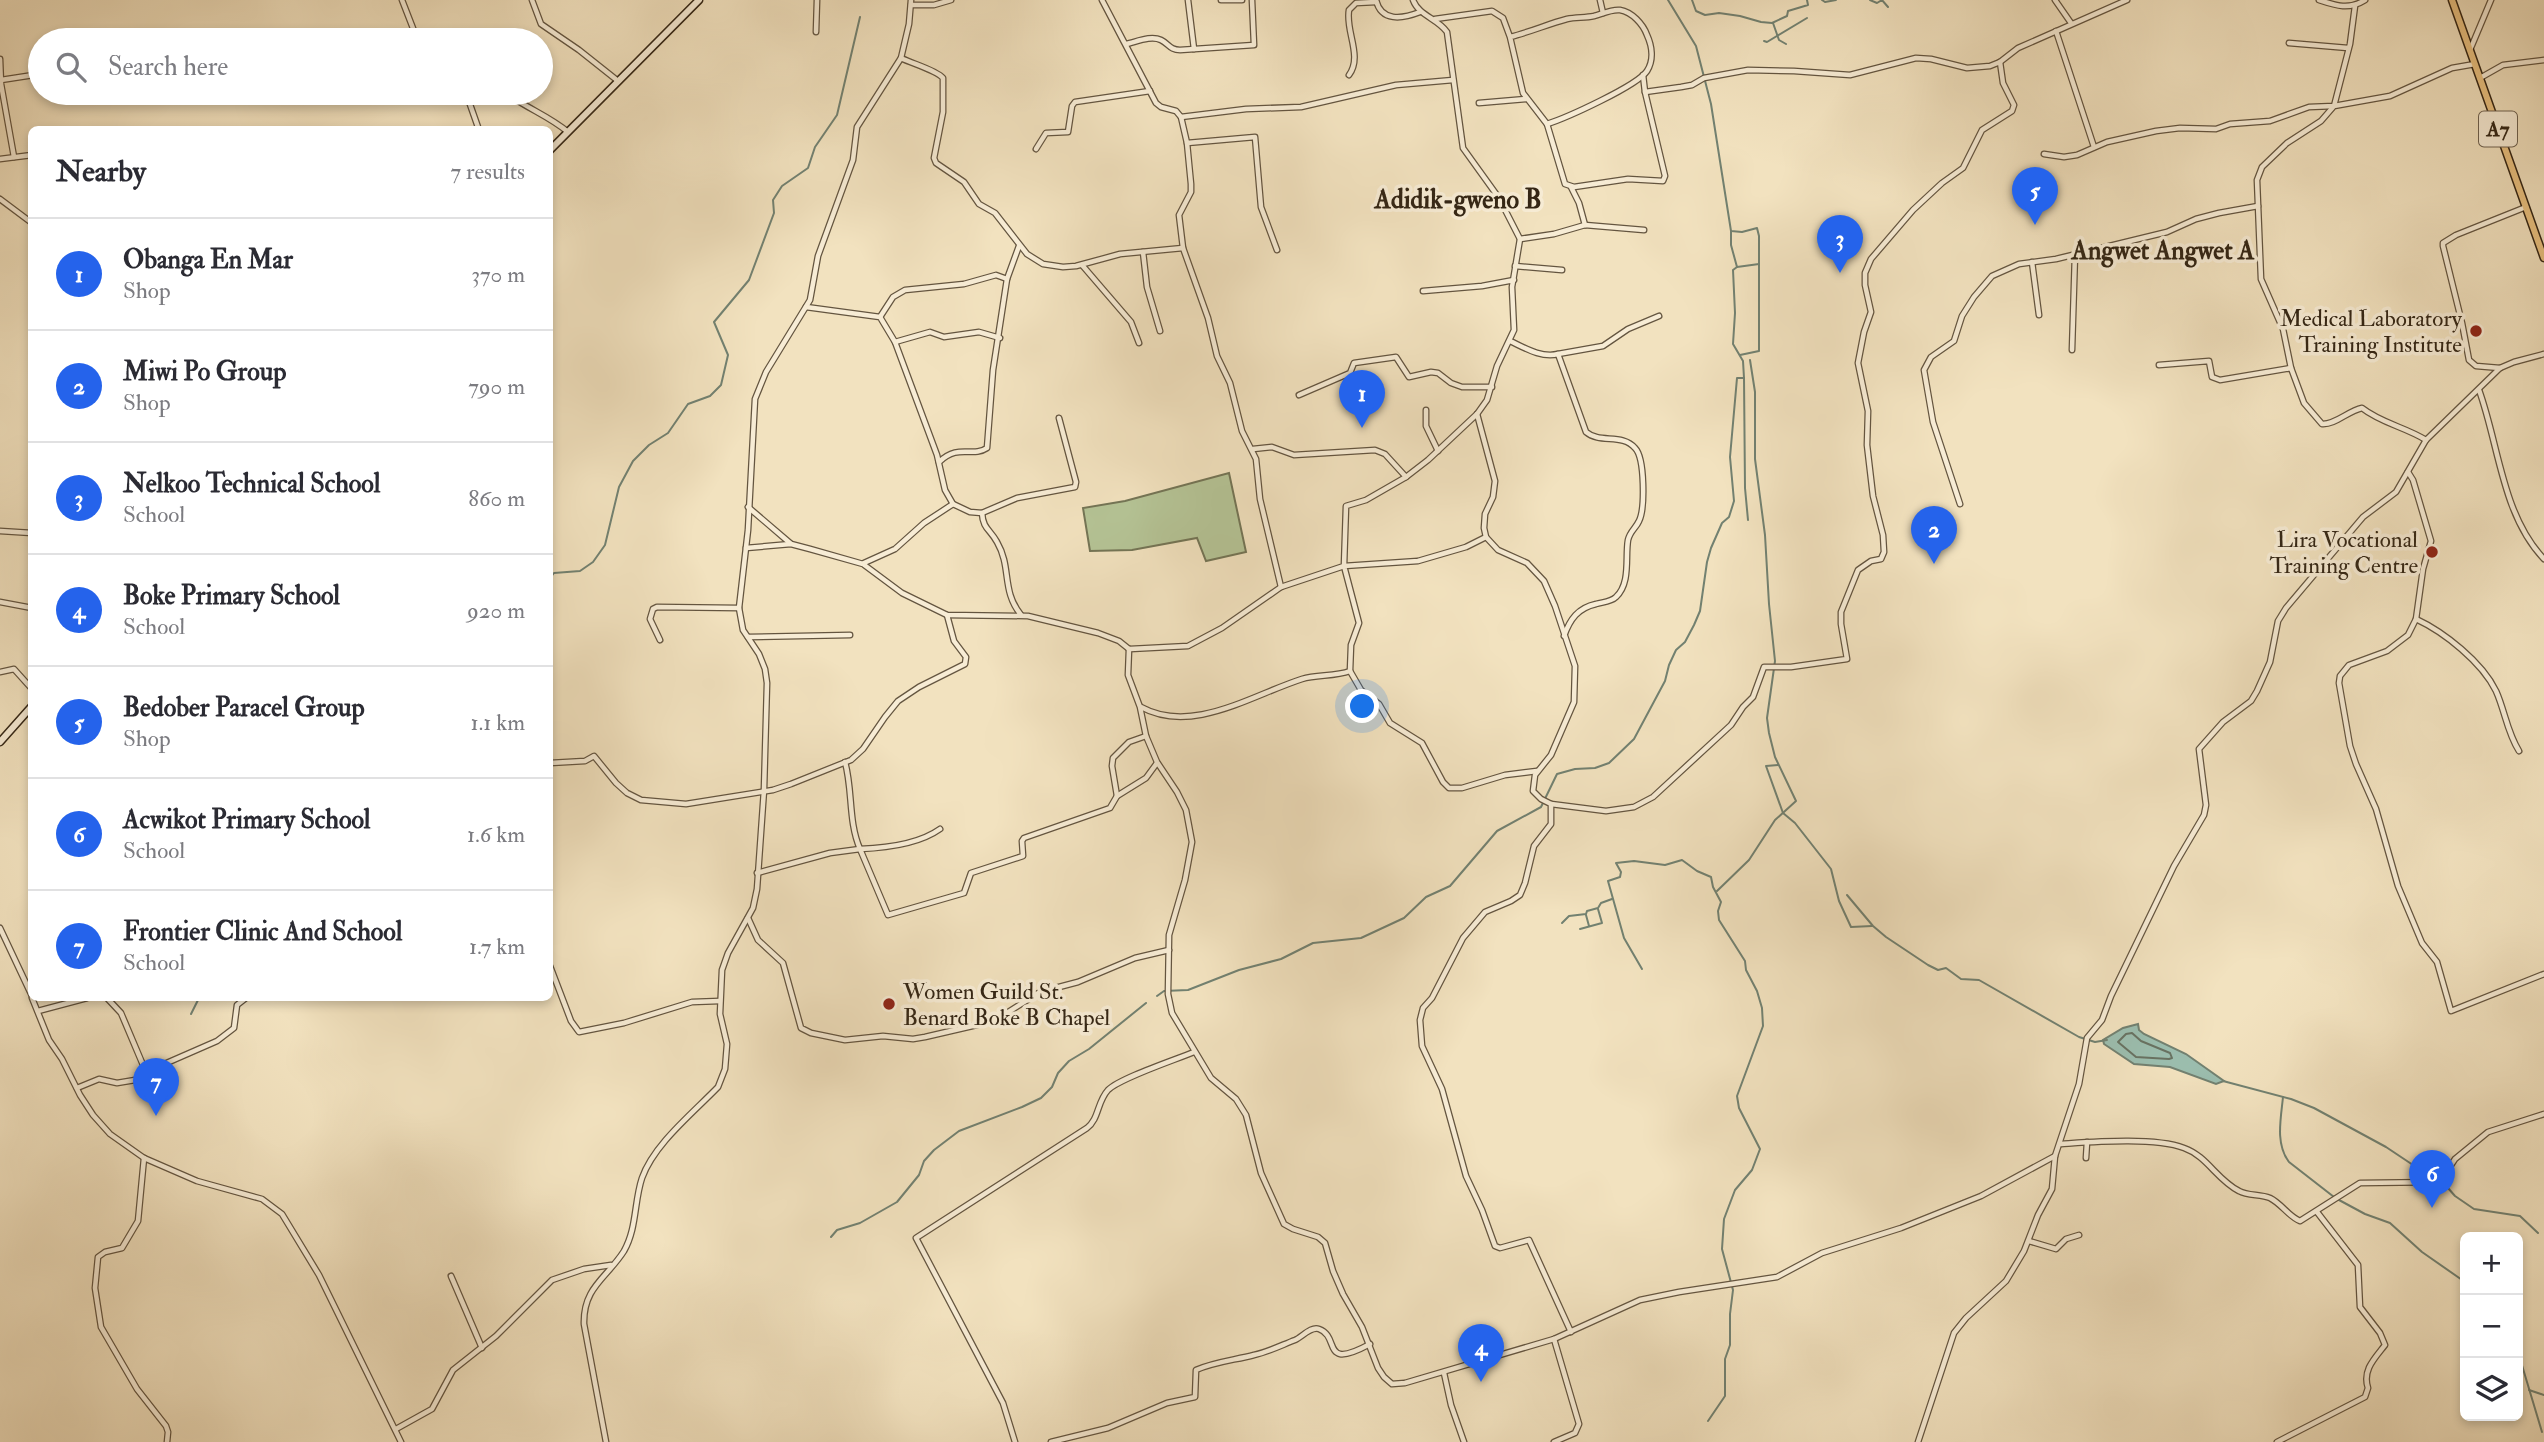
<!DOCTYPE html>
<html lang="en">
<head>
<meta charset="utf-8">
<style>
	body { margin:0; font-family:"IM FELL Double Pica",serif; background:#f7f7f7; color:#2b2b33 }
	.controls { position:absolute; right:21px; bottom:21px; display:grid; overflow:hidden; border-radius:10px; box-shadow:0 4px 10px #0003 }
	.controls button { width:63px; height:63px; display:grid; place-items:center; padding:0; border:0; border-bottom:2px solid #e1e1e2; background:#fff; color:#2b2b33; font:35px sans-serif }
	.you { position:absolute; left:1363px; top:707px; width:24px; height:24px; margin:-18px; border:5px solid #fff; border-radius:50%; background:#1a73e8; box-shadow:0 0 0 10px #1a73e833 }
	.badge { display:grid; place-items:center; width:46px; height:46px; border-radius:50%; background:#2563eb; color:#fff; font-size:23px; font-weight:700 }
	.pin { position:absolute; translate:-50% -58px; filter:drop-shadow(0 2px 4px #0008) }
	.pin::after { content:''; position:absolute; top:37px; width:24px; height:21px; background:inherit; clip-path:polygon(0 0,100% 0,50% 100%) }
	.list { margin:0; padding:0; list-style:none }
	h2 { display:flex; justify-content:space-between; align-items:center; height:91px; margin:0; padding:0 28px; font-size:30px }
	h2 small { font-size:23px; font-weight:400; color:#7c7c81 }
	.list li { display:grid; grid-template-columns:46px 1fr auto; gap:21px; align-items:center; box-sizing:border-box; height:112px; padding:0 28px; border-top:2px solid #e1e1e2 }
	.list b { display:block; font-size:26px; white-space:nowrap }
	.list p { margin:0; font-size:23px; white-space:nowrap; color:#7c7c81 }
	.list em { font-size:23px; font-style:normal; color:#7c7c81 }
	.icon { flex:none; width:38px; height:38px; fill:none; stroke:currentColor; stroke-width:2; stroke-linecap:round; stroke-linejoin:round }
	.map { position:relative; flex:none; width:2544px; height:1442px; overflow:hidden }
	.search { position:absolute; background:#fff; box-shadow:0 4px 10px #0003; left:28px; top:28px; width:525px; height:77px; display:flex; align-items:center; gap:18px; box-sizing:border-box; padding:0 24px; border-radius:38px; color:#7c7c81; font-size:26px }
	.panel { position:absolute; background:#fff; box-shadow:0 4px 10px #0003; left:28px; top:126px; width:525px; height:875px; border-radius:10px }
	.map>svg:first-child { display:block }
</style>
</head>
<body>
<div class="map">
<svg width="2544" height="1442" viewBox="0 0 2544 1442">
	<rect width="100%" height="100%" fill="#f2e2bf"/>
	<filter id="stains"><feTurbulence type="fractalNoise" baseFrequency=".00286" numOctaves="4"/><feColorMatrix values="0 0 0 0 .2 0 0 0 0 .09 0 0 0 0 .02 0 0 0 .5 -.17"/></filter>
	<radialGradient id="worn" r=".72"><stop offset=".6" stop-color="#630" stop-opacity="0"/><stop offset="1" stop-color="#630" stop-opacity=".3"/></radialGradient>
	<path fill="#b5c496" stroke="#747556" stroke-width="2" d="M1229,473L1246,552L1206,561L1197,538L1132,550L1090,551L1083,508L1125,501Z"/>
	<path fill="#9bbeaf" stroke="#728171" stroke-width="2" d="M2138,1024L2139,1030L2144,1034L2186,1054L2224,1081L2216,1084L2170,1067L2134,1064L2104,1044L2103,1040L2123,1028Z"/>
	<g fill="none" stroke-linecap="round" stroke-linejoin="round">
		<path stroke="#687262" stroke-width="2" d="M2132,1033L2141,1041L2170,1053L2172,1058L2169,1059L2136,1057L2118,1042L2126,1034Z"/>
		<g stroke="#728171" stroke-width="2">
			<path d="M1668,0L1696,46L1711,104L1731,231L1742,232L1757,228L1759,236V351L1740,355"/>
			<path d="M1692,0L1696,11L1705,15L1719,13L1740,16L1761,22L1772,23L1787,16L1788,11L1808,5L1807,0"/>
			<path d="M1822,0L1825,2L1836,0"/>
			<path d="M1870,0L1877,3L1882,0L1888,7"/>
			<path d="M1773,23L1779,40L1786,44"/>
			<path d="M1764,41L1767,42L1807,18"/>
			<path d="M1731,231V245L1737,267L1759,264"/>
			<path d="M1737,267L1733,270L1735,313L1733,344L1743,361L1744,378L1745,488L1748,520"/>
			<path d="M550,578L554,573L580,571L593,562L605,545L619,487L633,461L649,445L668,433L688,404L710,396L721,385L728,355L714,322L749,280L774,213L773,200L782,186L808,168L815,147L837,115L860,17"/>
			<path d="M1778,765L1766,766L1783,813L1795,823L1831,869L1839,901L1851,927L1872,926"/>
			<path d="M1717,891L1749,860L1775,820L1796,801L1775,757L1769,733L1767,718L1775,661L1769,604L1765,535L1755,459V392L1750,360"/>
			<path d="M1847,895L1873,926L1886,937L1928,965L1938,970L1946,968L1961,979L1979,980L2079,1037L2095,1042L2107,1040"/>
			<path d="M1586,915L1589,926"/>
			<path d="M1562,923L1569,916L1586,914L1587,911L1598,908L1601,903L1612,899"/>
			<path d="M1580,929L1602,923L1598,909"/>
			<path d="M1642,969L1624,938L1608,881L1620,877L1621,872L1616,863L1634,861L1665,865L1682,860L1697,871L1711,877L1713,887L1721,902L1718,911L1719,920L1745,961L1746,970L1757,991L1762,1008L1763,1026L1737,1096L1739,1108L1760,1149L1752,1170L1735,1190L1724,1219L1722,1249L1733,1290L1730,1314V1345L1725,1359V1396L1708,1421"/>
			<path d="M1157,996L1164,991L1188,990L1239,970L1281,959L1313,943L1361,938L1404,918L1426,897L1450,886L1497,831L1541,807L1557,774L1575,769L1595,768L1609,763L1634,739L1665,681L1669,665L1676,650L1685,642L1694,625L1700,611L1707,562L1711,548L1722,523L1729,517L1734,501L1730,457L1737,378H1744"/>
			<path d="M191,1014L199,998"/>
			<path d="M2223,1081L2291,1099L2314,1108L2386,1147L2416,1167L2434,1172L2455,1196L2474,1209L2520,1216L2538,1233"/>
			<path d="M2283,1097C2281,1118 2275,1144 2289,1162L2334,1197"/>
			<path d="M2339,1200L2365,1214L2390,1223L2422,1252L2465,1282"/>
			<path d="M831,1237L837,1230L860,1223L897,1202L919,1175L924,1161L934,1150L959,1131L1022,1107L1041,1098L1052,1087L1058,1073L1069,1061L1089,1049L1146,1003"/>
			<path d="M2518,1352L2542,1432"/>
			<path d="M2529,1390L2544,1395"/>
		</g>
		<defs>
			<g id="minor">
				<path d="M402,0L416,36L438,40"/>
				<path d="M532,0L541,24L579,50L618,81"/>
				<path d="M1102,0L1156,103L1161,107L1176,111L1181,117L1187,143L1191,184V192L1179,215L1183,248L1208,318L1217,356L1230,383L1242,431L1256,459L1260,499L1281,587"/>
				<path d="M1188,0L1194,49"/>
				<path d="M1221,0H1242"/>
				<path d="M1376,0C1381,22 1402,19 1420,12"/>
				<path d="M1600,0L1603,13"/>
				<path d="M2055,0L2071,23"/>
				<path d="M2319,0C2337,6 2349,10 2365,0"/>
				<path d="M911,5H934L951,0"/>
				<path d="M1435,19L1492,11L1503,18L1510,37C1530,32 1548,24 1567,19C1576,17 1585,18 1594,16C1602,14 1611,9 1620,10C1632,12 1643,24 1647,35C1652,46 1654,60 1647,71C1637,86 1566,118 1547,124L1523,93L1510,37"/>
				<path d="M2056,31L2094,147"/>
				<path d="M816,32L817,0"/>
				<path d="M2289,43L2348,48"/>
				<path d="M1126,44C1136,42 1151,35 1161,40C1169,44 1170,50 1180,50L1254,45L1252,0"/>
				<path d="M2470,50L2491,0"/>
				<path d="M901,58C913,64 936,70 943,78V112L934,158L936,163L964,182L979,204L995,213L1027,254L1043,264L1063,267L1076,266L1120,254L1183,248"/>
				<path d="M0,59L1,84L14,157"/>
				<path d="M1349,75C1363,56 1345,31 1349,10L1356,3L1376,2"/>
				<path d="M2480,78L2503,65L2544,60"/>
				<path d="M1,80L40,74"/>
				<path d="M1645,92L1681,87L1692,85L1704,78L1748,70L1794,71L1850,75L1916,58L1931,59L1967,68L1990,66L2000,62L2018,48L2127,0"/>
				<path d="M466,93L479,130"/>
				<path d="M512,97C531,110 550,117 568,132"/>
				<path d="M1479,103L1526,99"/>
				<path d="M1181,117L1246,109L1301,107L1396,85L1453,80"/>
				<path d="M1547,124L1565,184L1574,187L1628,179L1663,181L1665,176L1645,92L1643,75"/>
				<path d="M1187,143L1255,137L1261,207L1277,250"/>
				<path d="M1036,149L1046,133L1068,132L1072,106L1075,102L1150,91"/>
				<path d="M2044,154L2064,157L2077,155L2107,142L2156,131L2180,128L2216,129L2230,124L2270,121L2309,107L2334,106L2350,44L2355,6"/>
				<path d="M0,159L32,155"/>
				<path d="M1571,187L1579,203L1585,225"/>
				<path d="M0,199L32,223"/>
				<path d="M1520,239L1554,234L1585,225L1644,230"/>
				<path d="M1143,252L1147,287L1160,331"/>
				<path d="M2032,262L2039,315"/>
				<path d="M1082,265L1131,322L1139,343"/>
				<path d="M1515,266L1562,270"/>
				<path d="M1423,291L1482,286L1514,280"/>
				<path d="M806,307L880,317L895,342L937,455L945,490L953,504L970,512L982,513L1017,498L1075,487L1076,482L1059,418"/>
				<path d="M880,317L893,297L905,290L964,284L996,275L1007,279L1019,246"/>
				<path d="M1510,341C1525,348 1541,358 1558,354L1586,432C1600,444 1622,433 1635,448C1645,458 1645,509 1639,521C1636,528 1630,531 1628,540C1625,557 1631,583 1616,597C1611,602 1603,602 1596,604C1578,608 1570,619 1564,636"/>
				<path d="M895,342L930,332L944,337L979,332L1000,338"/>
				<path d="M2072,350L2075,254"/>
				<path d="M1558,354L1603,346L1628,329L1659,316"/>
				<path d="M2159,365L2209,361L2212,377L2220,380L2291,368L2304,403L2322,424C2335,425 2348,411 2362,408C2381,423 2405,427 2426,440"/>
				<path d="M2291,368L2283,329L2261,279L2257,180L2262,167L2287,143L2321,121L2334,106L2390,96L2452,68L2475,64"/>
				<path d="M2500,368L2476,366L2469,360L2462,323L2443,246V243L2456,235L2526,207"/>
				<path d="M2479,390C2499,445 2502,515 2544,559"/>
				<path d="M1299,395L1350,373L1354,363L1396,357L1409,377L1431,372L1438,373L1451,383L1462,387H1492"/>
				<path d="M1426,410V426L1438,451"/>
				<path d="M1477,414L1495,481L1493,497L1485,514L1484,528L1486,537L1498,550L1527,563L1544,581L1555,606L1575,666L1574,702L1551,755L1535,775L1533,791L1541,799L1551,804V824L1534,846L1525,883L1520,895L1511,901L1485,912L1463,938L1432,998L1423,1008L1420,1020L1422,1046L1442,1089L1466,1176L1482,1210L1495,1246L1500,1248L1529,1240L1571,1332"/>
				<path d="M1253,449L1272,447L1294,455L1375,450L1385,454L1406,477"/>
				<path d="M939,462C959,443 972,458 987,448L993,370L1007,279"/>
				<path d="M2408,472L2413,480L2431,541L2423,569L2416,619L2408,635L2387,651L2349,665L2340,676L2339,683L2350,746L2356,764L2376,809L2398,886L2422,943L2437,962L2451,1011L2544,974"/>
				<path d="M1960,504L1933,422L1924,370L1931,357L1954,341L1962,316L1974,297L1992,276L2019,264L2056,259L2167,232L2196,219L2219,213L2258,206"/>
				<path d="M748,507L790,543"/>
				<path d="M982,513C983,529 990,529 997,542C1012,568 1001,590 1021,615"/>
				<path d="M0,531L32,533"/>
				<path d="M746,548L791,544L810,549L863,564L902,593L947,615L1028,616L1098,633L1119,641L1129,649"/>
				<path d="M864,563L895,549L924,523L953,504"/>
				<path d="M0,602L32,608"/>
				<path d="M2416,619C2444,632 2482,662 2496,691C2505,711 2507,732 2519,751"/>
				<path d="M748,637L850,635"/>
				<path d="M660,640L650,619L653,609L657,607L739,608"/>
				<path d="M1129,649L1128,675L1140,707L1146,736L1157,762L1177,792L1186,810L1192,842L1185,880L1169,935L1168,994L1172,1013L1211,1078L1236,1099L1246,1115L1261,1173L1284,1224L1293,1229L1318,1237L1325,1243L1333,1271L1343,1294L1362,1327L1378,1368L1384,1377L1392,1384L1405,1383L1554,1339L1640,1300L1679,1292L1777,1277L1822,1253L1901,1228L1981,1196L2055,1156"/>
				<path d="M1130,649L1188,646L1222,628L1281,587L1344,566L1346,506L1366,500L1406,477L1428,460L1477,414L1487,400L1497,366L1514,330L1512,287L1520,239L1499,198L1463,148L1447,32C1437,18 1419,16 1413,0"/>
				<path d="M1350,671L1361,690L1379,704L1390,723L1422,743L1443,782L1449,788H1462L1505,775L1537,771"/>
				<path d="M0,672L14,669L32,689"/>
				<path d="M1141,707C1192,735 1252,695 1302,679C1317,674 1334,677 1350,671L1351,645L1359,623L1344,566L1418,561L1466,547L1486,537"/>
				<path d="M845,762C853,791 848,821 860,849C886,848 919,844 940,829"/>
				<path d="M550,763L585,761L594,756L616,783L627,793L641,800L686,804L773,790L791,784L851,760L863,749L885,717L898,701L919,687L965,664L966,657L954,641L947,615"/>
				<path d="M1117,796L1112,766L1113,758L1129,742L1146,736"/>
				<path d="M1551,804L1606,811L1634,807L1653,797L1731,725L1743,707L1753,697L1764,667H1791L1847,659L1841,624V612L1858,570L1871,561L1881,559L1884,552L1883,535L1873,496L1867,445L1868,411L1858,363L1864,332L1871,312L1865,285V273L1871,259L1913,210L1942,183L1963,168L1982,130L2012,111L2014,105L2003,83L2000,62"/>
				<path d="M757,873L830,853L860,849L888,915L964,893L971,873L1023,856L1022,841L1024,838L1110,808L1117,796L1146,778L1157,763"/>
				<path d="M748,918L758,940L783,963L801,1028L811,1033L845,1040L883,1036L913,1039L925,1037L994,1021L1040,992L1078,982L1135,958L1169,950"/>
				<path d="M0,928L32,996"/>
				<path d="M550,966L571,1021L579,1032L624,1023L692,1002L720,1001"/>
				<path d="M32,998L49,1040L62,1059L80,1095L93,1115L110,1134L144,1158L197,1181L262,1199L282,1214L319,1275L401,1442"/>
				<path d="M107,998L121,1013L146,1072"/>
				<path d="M38,1011L87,998"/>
				<path d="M77,1088L99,1079L117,1083L135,1080L146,1072L217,1041L234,1028L237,1005L246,998"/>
				<path d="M2061,1144C2093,1142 2154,1137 2184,1148C2207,1156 2217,1180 2239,1191C2248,1196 2260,1194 2270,1198C2282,1204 2288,1216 2300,1221L2360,1183L2440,1182L2455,1159L2488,1132L2544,1114"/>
				<path d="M144,1158L138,1221L122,1248L105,1252L98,1257L95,1288L101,1327L137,1389L166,1426L168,1432L167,1442"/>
				<path d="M2086,1158L2087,1142"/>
				<path d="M2029,1241L2056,1249L2066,1239L2079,1235"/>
				<path d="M451,1276L482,1348"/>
				<path d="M1444,1373L1451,1405L1464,1442"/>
				<path d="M396,1429L432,1409L453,1370L496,1336L552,1280L584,1269L611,1265"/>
				<path d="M606,1442L584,1324C583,1287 607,1278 624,1251C637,1228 634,1202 642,1178C654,1144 693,1113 718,1087L725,1069L727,1044L720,1014L722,970L728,953L753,908L757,889L764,790L767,683L765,669L759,654L743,630L739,608L748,530L755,399L766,372L810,300L818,256L853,160L857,127L901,58L909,24L911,0"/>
				<path d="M1015,1442L1003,1403L916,1238L1087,1128C1099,1119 1097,1102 1108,1090C1120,1078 1175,1060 1194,1052"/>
				<path d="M1051,1442L1108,1428L1167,1403L1195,1397L1196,1370C1214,1362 1235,1360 1254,1355C1268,1352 1282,1345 1295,1340C1302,1337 1311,1326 1319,1329C1341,1337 1320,1371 1370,1344"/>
				<path d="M1554,1442L1575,1433L1579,1424L1554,1339"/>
				<path d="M1918,1442L1954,1333L1966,1318L2006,1281L2024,1251L2038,1215L2052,1189L2055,1156L2079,1084L2087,1038L2102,1020L2111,996L2174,866L2204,815L2206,805L2199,749L2223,722L2251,701L2257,691L2270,662L2278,621L2286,608L2363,517L2396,492L2426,440L2500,368L2514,362L2544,354"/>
				<path d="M2277,1442L2365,1397L2368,1388C2362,1370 2375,1358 2385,1345L2380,1333L2360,1307L2358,1265L2317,1212"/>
			</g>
			<g id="secondary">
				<path d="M550,150L699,0"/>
				<path d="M0,742L32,706"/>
			</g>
			<path id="primary" d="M2452,0L2544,258"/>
		</defs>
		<use href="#minor" stroke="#645540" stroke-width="7"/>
		<use href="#secondary" stroke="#342615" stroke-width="9"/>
		<use href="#primary" stroke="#342615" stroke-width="9"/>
		<use href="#minor" stroke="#f7ecd5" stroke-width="4.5"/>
		<use href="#secondary" stroke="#f7ecd5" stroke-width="6"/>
		<use href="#primary" stroke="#e9c180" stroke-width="6"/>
	</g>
	<g fill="#8f2418" stroke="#f7ecd5" stroke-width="2.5">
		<circle cx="2476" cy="331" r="7"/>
		<circle cx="2432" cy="552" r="7"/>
		<circle cx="889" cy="1004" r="7"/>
	</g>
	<g text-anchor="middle" stroke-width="7" stroke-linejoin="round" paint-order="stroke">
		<rect fill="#f7ecd5" stroke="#6e614f" stroke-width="2" x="2479" y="111.5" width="38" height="35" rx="5"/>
		<g font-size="21" font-weight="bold" fill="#342615">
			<text x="2498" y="136">A7</text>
		</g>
		<g font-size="23" fill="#342615" stroke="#f7ecd5" text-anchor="end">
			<text x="2462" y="326">Medical Laboratory<tspan x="2462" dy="26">Training Institute</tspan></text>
			<text x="2418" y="547">Lira Vocational<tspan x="2418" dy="26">Training Centre</tspan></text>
			<text x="903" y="999" text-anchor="start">Women Guild St.<tspan x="903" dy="26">Benard Boke B Chapel</tspan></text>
		</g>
		<g font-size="26" font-weight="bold" fill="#342615" stroke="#f7ecd5">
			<text x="1458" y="208">Adidik-gweno B</text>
			<text x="2163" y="259">Angwet Angwet A</text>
		</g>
	</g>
	<rect width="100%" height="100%" filter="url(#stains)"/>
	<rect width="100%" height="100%" fill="url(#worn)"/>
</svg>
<div class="controls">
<button>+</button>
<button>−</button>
<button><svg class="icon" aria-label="layers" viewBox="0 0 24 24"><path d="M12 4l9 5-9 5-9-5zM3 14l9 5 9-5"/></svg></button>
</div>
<div class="you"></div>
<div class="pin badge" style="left:1362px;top:428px">1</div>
<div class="pin badge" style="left:1934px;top:564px">2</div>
<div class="pin badge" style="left:1840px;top:273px">3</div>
<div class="pin badge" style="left:1481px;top:1382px">4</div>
<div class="pin badge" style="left:2035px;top:225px">5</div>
<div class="pin badge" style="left:2432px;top:1208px">6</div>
<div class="pin badge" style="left:156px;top:1116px">7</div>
<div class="search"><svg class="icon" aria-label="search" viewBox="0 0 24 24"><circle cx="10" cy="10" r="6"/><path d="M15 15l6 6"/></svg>Search here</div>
<section class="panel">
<h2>Nearby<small>7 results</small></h2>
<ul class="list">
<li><span class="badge">1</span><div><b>Obanga En Mar</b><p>Shop</p></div><em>370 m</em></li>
<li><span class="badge">2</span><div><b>Miwi Po Group</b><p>Shop</p></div><em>790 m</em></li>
<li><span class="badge">3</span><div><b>Nelkoo Technical School</b><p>School</p></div><em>860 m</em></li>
<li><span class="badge">4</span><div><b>Boke Primary School</b><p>School</p></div><em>920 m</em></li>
<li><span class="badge">5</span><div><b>Bedober Paracel Group</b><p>Shop</p></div><em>1.1 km</em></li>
<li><span class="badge">6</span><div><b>Acwikot Primary School</b><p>School</p></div><em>1.6 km</em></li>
<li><span class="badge">7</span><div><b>Frontier Clinic And School</b><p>School</p></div><em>1.7 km</em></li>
</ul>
</section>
</div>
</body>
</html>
